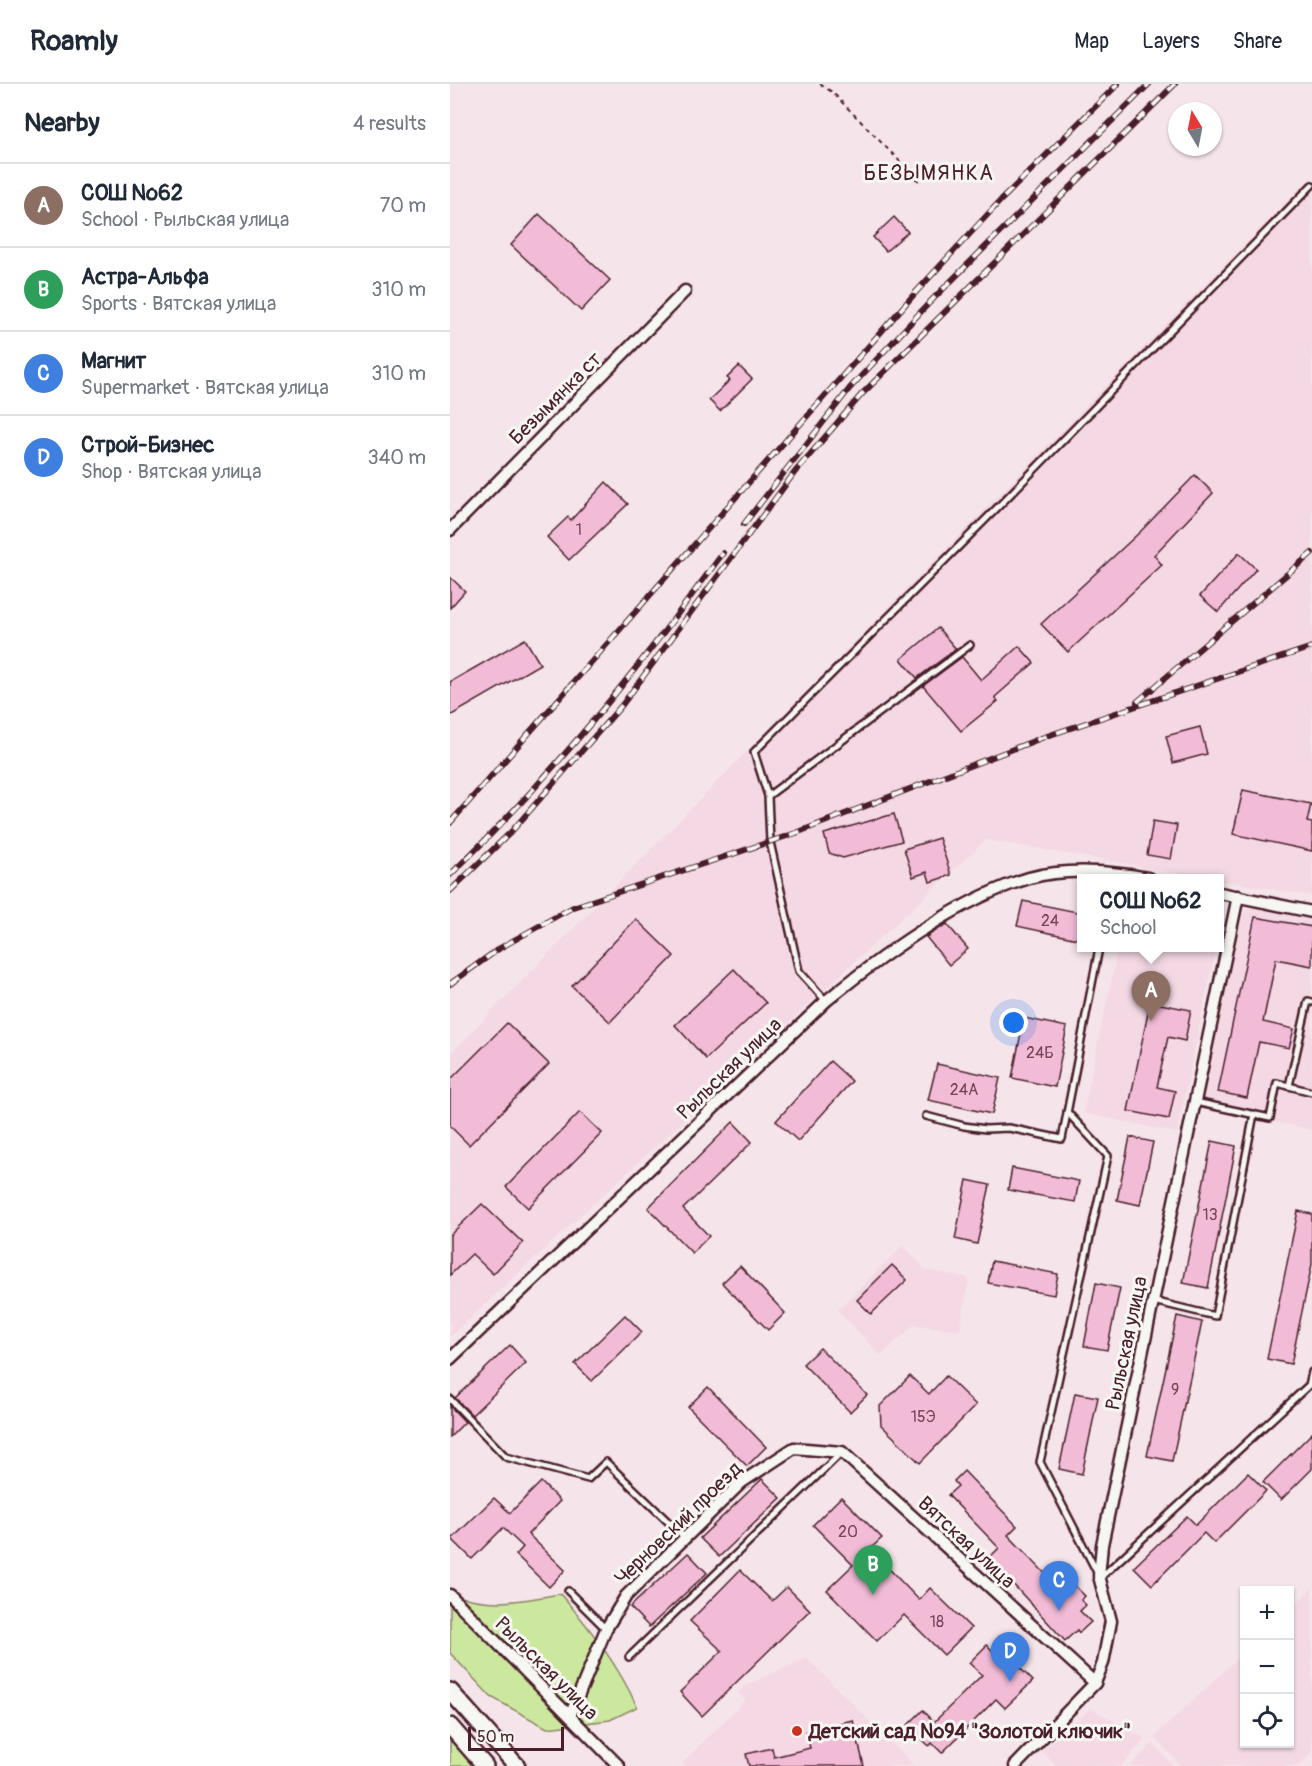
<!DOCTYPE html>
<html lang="en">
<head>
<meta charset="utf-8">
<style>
	body { margin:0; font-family:Pangolin,sans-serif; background:#f2f2f3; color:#1f2937 }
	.controls { position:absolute; right:18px; bottom:18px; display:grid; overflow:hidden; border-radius:0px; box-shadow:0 2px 4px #0004 }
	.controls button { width:54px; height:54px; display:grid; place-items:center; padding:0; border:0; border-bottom:2px solid #e0e1e3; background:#fff; color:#1f2937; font:30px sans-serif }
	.compass { position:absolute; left:718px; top:18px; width:54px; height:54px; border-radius:50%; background:#fff; box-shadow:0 2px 4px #0004; rotate:350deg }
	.scale { position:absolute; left:18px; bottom:15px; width:96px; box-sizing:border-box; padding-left:6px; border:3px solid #4a1f2b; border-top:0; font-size:16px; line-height:21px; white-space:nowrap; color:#4a1f2b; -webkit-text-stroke:4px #f6f6f2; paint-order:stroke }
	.you { position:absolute; left:564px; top:939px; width:21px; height:21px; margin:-15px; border:4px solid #fff; border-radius:50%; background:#1a73e8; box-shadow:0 0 0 9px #1a73e833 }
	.badge { display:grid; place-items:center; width:39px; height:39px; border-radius:50%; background:#d93025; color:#fff; font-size:20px; font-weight:700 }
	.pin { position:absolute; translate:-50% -50px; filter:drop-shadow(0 2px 3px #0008) }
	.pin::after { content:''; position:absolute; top:32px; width:21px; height:18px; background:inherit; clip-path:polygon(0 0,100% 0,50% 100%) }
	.popup { position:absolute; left:627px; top:790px; width:147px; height:78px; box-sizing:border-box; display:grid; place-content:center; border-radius:0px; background:#fff; filter:drop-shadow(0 2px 4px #0005); font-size:20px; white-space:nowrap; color:#747a83 }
	.popup b { font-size:22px; color:#1f2937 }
	.popup::after { content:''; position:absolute; left:50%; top:100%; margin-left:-12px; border:12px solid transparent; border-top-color:#fff }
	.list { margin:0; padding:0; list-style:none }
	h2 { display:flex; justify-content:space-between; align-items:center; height:78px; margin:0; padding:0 24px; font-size:26px }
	h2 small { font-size:20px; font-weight:400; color:#747a83 }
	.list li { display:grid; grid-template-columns:39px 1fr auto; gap:18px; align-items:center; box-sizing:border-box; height:84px; padding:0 24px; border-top:2px solid #e0e1e3 }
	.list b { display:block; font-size:22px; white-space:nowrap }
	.list p { margin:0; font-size:20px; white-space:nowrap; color:#747a83 }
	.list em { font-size:20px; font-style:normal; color:#747a83 }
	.icon { flex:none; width:33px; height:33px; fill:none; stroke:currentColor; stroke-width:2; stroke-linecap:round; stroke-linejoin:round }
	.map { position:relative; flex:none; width:862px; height:1682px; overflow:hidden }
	header { display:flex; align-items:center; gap:36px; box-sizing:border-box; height:84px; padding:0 30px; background:#fff; border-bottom:2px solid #e0e1e3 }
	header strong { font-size:28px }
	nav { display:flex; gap:33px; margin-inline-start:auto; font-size:21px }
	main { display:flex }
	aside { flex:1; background:#fff }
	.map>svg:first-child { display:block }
</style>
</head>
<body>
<header>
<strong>Roamly</strong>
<nav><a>Map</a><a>Layers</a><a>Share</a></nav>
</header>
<main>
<aside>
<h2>Nearby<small>4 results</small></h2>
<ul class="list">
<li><span class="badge" style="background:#8d6e63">A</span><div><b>СОШ №62</b><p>School · Рыльская улица</p></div><em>70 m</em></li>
<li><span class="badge" style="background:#2e9e5b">B</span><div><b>Астра-Альфа</b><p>Sports · Вятская улица</p></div><em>310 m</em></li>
<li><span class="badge" style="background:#3f7fe0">C</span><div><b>Магнит</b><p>Supermarket · Вятская улица</p></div><em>310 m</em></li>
<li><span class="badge" style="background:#3f7fe0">D</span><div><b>Строй-Бизнес</b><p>Shop · Вятская улица</p></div><em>340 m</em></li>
</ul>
</aside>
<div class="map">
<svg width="862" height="1682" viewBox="0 0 862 1682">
	<rect width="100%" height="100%" fill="#f5e5ea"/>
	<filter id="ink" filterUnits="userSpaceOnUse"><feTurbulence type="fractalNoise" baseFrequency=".0167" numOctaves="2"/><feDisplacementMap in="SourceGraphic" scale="12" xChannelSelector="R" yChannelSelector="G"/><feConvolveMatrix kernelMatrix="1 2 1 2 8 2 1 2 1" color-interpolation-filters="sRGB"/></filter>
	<g filter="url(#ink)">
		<g fill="#f4d9e4">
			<path d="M862,92V812L536,756L0,1253V970Z"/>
			<path d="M804,822L862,835V1046L751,1022L787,833Z"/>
			<path d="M668,864H766L727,1049L633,1029Z"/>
			<path d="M453,1161L476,1186L519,1194L510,1246L464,1241L431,1272L387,1226Z"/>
			<path d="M862,1504V1669L848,1682H731L704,1653L794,1568V1660H840V1525Z"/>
			<path d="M357,1574L465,1682H235L232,1679L295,1616L288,1608L294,1602Z"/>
			<path d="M641,1624L696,1655L671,1682H606L591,1667Z"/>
			<path d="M703,1659L724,1682H680Z"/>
		</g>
		<g fill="#cce89f" stroke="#8b8465" stroke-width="1.5">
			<path d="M0,1510C44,1523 65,1518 110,1510C139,1542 170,1584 187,1623L160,1636L97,1644L41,1613L0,1569Z"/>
			<path d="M0,1650L27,1682H0Z"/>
		</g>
		<g fill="#f2bcd7" stroke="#4a1f2b" stroke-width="1.5">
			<path d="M89,130L160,196L131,227L61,161Z"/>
			<path d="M444,133L458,148L436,167L423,153Z"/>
			<path d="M289,282L302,295L270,327L259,316L280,296L277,294Z"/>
			<path d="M745,391L763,409L704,471L712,481L618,568L591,540L691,447Z"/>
			<path d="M156,398L178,420L119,476L97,453L118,433L121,436Z"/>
			<path d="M789,469L806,485L768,528L750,512Z"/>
			<path d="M0,493L15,507L0,524Z"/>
			<path d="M488,544L506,565L467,594L451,575Z"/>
			<path d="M75,555L90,580L0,632V598Z"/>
			<path d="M569,562L584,579L545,613L548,617L511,647L473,602L512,573L531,596Z"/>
			<path d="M750,643L757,670L723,679L716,652Z"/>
			<path d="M793,706L861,720L857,738L862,739V767L783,750Z"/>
			<path d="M444,730L452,757L393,774L379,769L374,750Z"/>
			<path d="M703,737L727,741L721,775L697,771Z"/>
			<path d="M489,754L501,791L480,798L477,788L463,793L454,765Z"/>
			<path d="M573,817L632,829V856L567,842Z"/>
			<path d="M805,833L862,843V882L826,875L813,938L844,945L839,964L809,958L797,1014L768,1008Z"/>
			<path d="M186,835L224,872L160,938L122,902Z"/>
			<path d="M497,840L518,865L499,881L476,853Z"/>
			<path d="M284,885L316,919L256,975L225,941Z"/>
			<path d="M700,918L741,926L735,957L718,953L707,1003L725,1007L719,1035L678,1027Z"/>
			<path d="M574,934L617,943L605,1003L562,994Z"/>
			<path d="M57,939L99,980L19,1061L0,1042V996Z"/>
			<path d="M380,977L402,997L348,1057L326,1037Z"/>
			<path d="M487,980L550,994L542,1030L478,1016Z"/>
			<path d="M130,1028L152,1049L78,1124L56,1103Z"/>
			<path d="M283,1038L302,1058L233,1125L259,1152L242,1169L198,1124Z"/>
			<path d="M680,1053L703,1058L690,1121L667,1116Z"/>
			<path d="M762,1057L786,1062L758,1204L733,1199Z"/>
			<path d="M562,1084L629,1097L625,1118L558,1106Z"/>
			<path d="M517,1096L540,1101L527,1160L505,1155Z"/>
			<path d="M32,1120L73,1159L43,1190L22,1170L0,1191V1151Z"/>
			<path d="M848,1127L862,1130V1180L841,1280L817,1275Z"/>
			<path d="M542,1177L608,1190L604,1211L538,1199Z"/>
			<path d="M442,1181L457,1196L421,1230L407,1216Z"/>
			<path d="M290,1182L335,1229L318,1246L272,1199Z"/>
			<path d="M646,1199L670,1204L657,1266L634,1262Z"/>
			<path d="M175,1231L192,1248L142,1297L125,1280Z"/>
			<path d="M727,1232L752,1238L722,1377L697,1372Z"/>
			<path d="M60,1261L76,1279L22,1331L5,1314Z"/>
			<path d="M370,1264L417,1311L400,1328L353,1280Z"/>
			<path d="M460,1292L479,1310L496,1292L526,1321L470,1379L431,1341L430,1322Z"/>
			<path d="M258,1303L316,1363L297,1382L238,1323Z"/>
			<path d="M625,1309L648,1313L632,1390L609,1385Z"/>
			<path d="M0,1322L15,1338L0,1353Z"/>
			<path d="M862,1349V1385L831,1416L813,1398Z"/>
			<path d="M514,1387L567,1442L558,1451L610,1505L619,1496L635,1512L631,1516L636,1521L630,1527L641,1538L629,1549L627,1546L615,1557L539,1474L549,1464L498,1411L508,1402L504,1397Z"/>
			<path d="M798,1389L816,1407L764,1459L754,1449L702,1501L684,1483L737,1432L746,1441Z"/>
			<path d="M312,1395L331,1414L269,1473L250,1454Z"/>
			<path d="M91,1398L110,1417L78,1450L115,1486L99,1503L66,1471L73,1463L53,1444L22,1475L2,1455L44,1414L60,1429Z"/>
			<path d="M391,1413L432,1454L420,1465L469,1516L480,1504L521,1544L494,1571L454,1531L427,1557L377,1506L403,1481L363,1441Z"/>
			<path d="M238,1469L257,1489L199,1543L180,1523Z"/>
			<path d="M290,1486L322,1517L337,1503L360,1526L252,1632L230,1608L272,1567L240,1537Z"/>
			<path d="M537,1561L561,1586L566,1580L583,1597L555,1624L546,1615L492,1669L482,1659L479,1662L458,1641L473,1626L484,1638L532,1591L519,1579Z"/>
			<path d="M403,1636L414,1682H299L296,1670L322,1664L324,1673L360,1664L356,1647Z"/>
		</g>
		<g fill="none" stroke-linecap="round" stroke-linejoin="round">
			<defs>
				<g id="service">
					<path d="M318,712L304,668L545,426L862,101"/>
					<path d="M376,917L349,887L320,758L318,712L520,561"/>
					<path d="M839,1002L858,917L862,918"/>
					<path d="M745,1018L820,1034L827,999L862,1008"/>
					<path d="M617,1028L658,1072L590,1378L650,1494L859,1301L862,1288"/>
					<path d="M476,1032L514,1042L536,1045L559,1044L612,1055L649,864"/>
					<path d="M703,1217L765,1232L804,1030"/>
					<path d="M0,1315L56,1373L138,1395L156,1378L235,1454"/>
					<path d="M118,1507L156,1545"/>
					<path d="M179,1573L391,1369"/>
				</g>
				<g id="minor">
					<path d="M0,446L235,207"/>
					<path d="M770,809L862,828"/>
					<path d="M0,1275L376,917C432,871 509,815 579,794C615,784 662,787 698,794"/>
					<path d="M0,1511L169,1682"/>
					<path d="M120,1632L156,1545L176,1512L292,1398L344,1364L392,1368L645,1599"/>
					<path d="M565,1682L645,1599L653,1579L661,1537L649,1492L652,1461L788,812"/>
				</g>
				<g id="secondary">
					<path d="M0,1607L67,1682"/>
					<path d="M0,1642L35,1682"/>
				</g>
			</defs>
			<use href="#service" stroke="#4a1f2b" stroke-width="10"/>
			<use href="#minor" stroke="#4a1f2b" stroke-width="15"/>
			<use href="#secondary" stroke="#4a1f2b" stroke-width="20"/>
			<path stroke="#4a1f2b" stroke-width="2" stroke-dasharray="4.5 4.5" stroke-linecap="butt" d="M370,0L382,8L469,97"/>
			<use href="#service" stroke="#f6f6f2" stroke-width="5"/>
			<use href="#minor" stroke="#f6f6f2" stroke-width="10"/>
			<use href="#secondary" stroke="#f6f6f2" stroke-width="15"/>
			<path stroke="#4a1f2b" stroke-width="1.5" d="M0,1620L55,1682"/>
			<defs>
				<g id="rail">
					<path d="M294,440L400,304L480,218L699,0"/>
					<path d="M687,618L862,469"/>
					<path d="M0,739L467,207L552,115L668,0"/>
					<path d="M0,791C105,690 187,586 273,469"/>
					<path d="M0,807L61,748L172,621L345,388L412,310L725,0"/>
					<path d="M0,900L50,864L123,823L346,749L594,653L862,563"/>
				</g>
			</defs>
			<use href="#rail" stroke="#4a1f2b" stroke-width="6"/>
			<use href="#rail" stroke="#f6f6f2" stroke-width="4" stroke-dasharray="11" stroke-linecap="butt"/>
		</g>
	</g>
	<circle fill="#c8321e" stroke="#f6f6f2" stroke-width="2" cx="347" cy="1647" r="6"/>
	<g text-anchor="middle" stroke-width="6" stroke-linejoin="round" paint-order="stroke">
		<g font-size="16" fill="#744656">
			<text x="129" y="451">1</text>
			<text x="600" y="842">24</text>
			<text x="590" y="974">24Б</text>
			<text x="514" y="1011">24А</text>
			<text x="760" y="1136">13</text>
			<text x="725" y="1311">9</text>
			<text x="473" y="1338">15Э</text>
			<text x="398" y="1453">20</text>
			<text x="487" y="1543">18</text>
		</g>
		<g font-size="20" fill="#4a1f2b" stroke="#f6f6f2">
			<text transform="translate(105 314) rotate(-45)" y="7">Безымянка ст</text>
			<text transform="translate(279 984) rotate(-44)" y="7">Рыльская улица</text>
			<text transform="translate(676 1259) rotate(-78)" y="7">Рыльская улица</text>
			<text transform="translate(228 1439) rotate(-44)" y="7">Черновский проезд</text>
			<text transform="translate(517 1458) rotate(43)" y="7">Вятская улица</text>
			<text transform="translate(97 1584) rotate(45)" y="7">Рыльская улица</text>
		</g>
		<g font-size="20" font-weight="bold" fill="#4a1f2b" stroke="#f6f6f2" text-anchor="start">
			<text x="359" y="1654">Детский сад №94 "Золотой ключик"</text>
		</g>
		<g font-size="21" letter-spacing="1.5" fill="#4a1f2b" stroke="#f6f6f2">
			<text x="479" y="96">БЕЗЫМЯНКА</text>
		</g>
	</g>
</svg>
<div class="controls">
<button>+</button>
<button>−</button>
<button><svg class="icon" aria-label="locate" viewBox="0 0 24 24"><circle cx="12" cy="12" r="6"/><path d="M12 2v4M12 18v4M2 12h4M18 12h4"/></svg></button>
</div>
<svg class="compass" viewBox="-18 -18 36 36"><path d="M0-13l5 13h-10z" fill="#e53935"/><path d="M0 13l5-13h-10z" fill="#747a83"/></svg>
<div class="scale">50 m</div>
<div class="you"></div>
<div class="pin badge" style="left:701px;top:937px;background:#8d6e63">A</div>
<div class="popup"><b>СОШ №62</b>School</div>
<div class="pin badge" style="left:423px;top:1511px;background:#2e9e5b">B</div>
<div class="pin badge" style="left:609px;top:1527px;background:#3f7fe0">C</div>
<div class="pin badge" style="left:560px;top:1598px;background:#3f7fe0">D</div>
</div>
</main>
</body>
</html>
